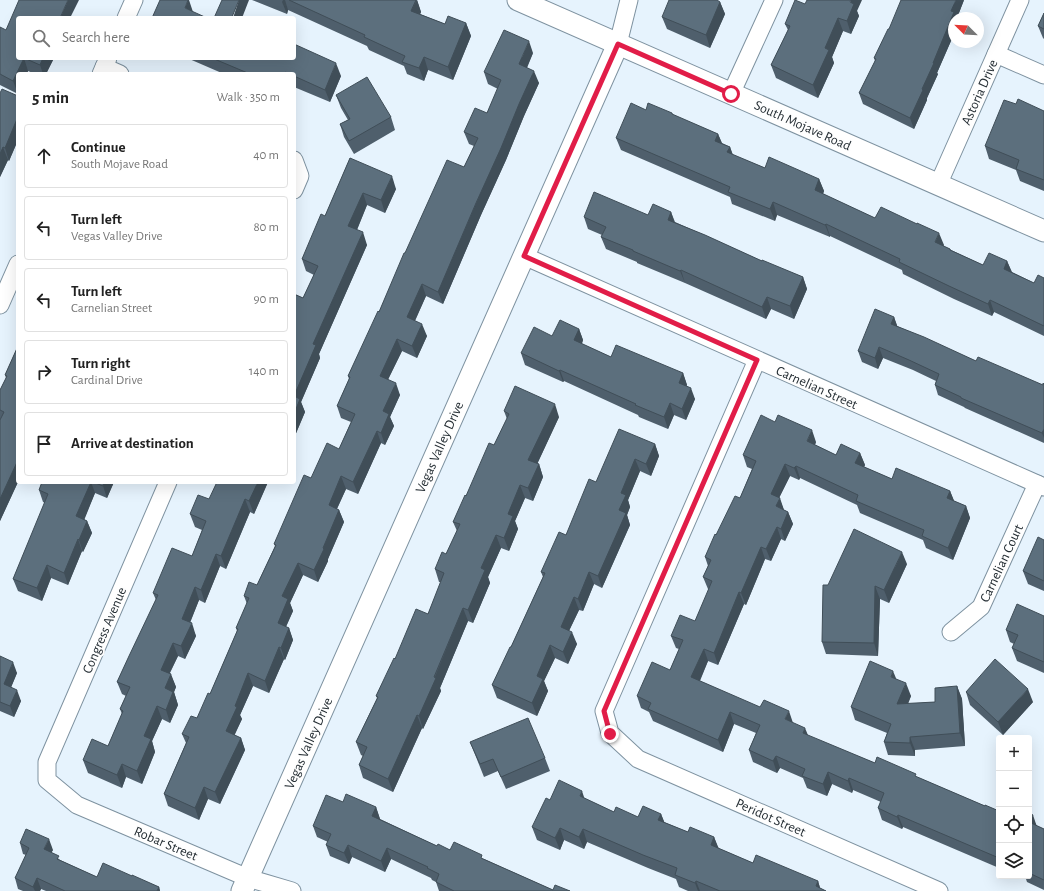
<!DOCTYPE html>
<html lang="en">
<head>
<meta charset="utf-8">
<style>
	body { margin:0; font-family:"Alegreya Sans",sans-serif; background:#f2f2f2; color:#222 }
	.controls { position:absolute; right:12px; bottom:12px; display:grid; overflow:hidden; border-radius:4px; box-shadow:0 4px 16px #0002 }
	.controls button { width:36px; height:36px; display:grid; place-items:center; padding:0; border:0; border-bottom:1px solid #e0e0e0; background:#fff; color:#222; font:20px sans-serif }
	.compass { position:absolute; left:948px; top:12px; width:36px; height:36px; border-radius:50%; background:#fff; box-shadow:0 4px 16px #0002; rotate:294deg }
	.stop { position:absolute; width:12px; height:12px; margin:-9px; border:3px solid #e11d48; border-radius:50%; background:#fff }
	.stop.end { background:#e11d48; border-color:#fff; box-shadow:0 1px 4px #0008 }
	.list { margin:0; padding:0; list-style:none }
	h2 { display:flex; justify-content:space-between; align-items:center; height:52px; margin:0; padding:0 16px; font-size:17px }
	h2 small { font-size:13px; font-weight:400; color:#767676 }
	.list li { display:grid; grid-template-columns:26px 1fr auto; gap:12px; align-items:center; box-sizing:border-box; height:64px; margin:0 8px 8px; padding:0 8px; border:1px solid #e0e0e0; border-radius:4px }
	.list b { display:block; font-size:15px; white-space:nowrap }
	.list p { margin:0; font-size:13px; white-space:nowrap; color:#767676 }
	.list em { font-size:13px; font-style:normal; color:#767676 }
	.icon { flex:none; width:22px; height:22px; fill:none; stroke:currentColor; stroke-width:2; stroke-linecap:round; stroke-linejoin:round }
	.map { position:relative; flex:none; width:1044px; height:891px; overflow:hidden }
	.search { position:absolute; background:#fff; box-shadow:0 4px 16px #0002; left:16px; top:16px; width:280px; height:44px; display:flex; align-items:center; gap:10px; box-sizing:border-box; padding:0 14px; border-radius:4px; color:#767676; font-size:15px }
	.panel { position:absolute; background:#fff; box-shadow:0 4px 16px #0002; left:16px; top:72px; width:280px; height:412px; border-radius:4px }
	.map>svg:first-child { display:block }
</style>
</head>
<body>
<div class="map">
<svg width="1044" height="891" viewBox="0 0 1044 891">
	<rect width="100%" height="100%" fill="#e6f3fd"/>
	<g fill="none" stroke-linecap="round" stroke-linejoin="round">
		<defs>
			<g id="minor">
				<path d="M126,18L134,0"/>
				<path d="M618,44L629,0"/>
				<path d="M996,54L1044,75"/>
				<path d="M104,67L120,74"/>
				<path d="M101,74L108,58"/>
				<path d="M731,94L774,0"/>
				<path d="M294,160L300,176L294,190"/>
				<path d="M938,185L1020,0"/>
				<path d="M524,256L1044,487"/>
				<path d="M0,305L18,264"/>
				<path d="M757,360L604,711L610,733L638,759L939,891"/>
				<path d="M168,482L47,762V780L77,805L248,878L292,891"/>
				<path d="M951,632L981,607L1037,484"/>
			</g>
			<g id="tertiary">
				<path d="M518,0L1044,231"/>
				<path d="M242,891L618,44"/>
			</g>
		</defs>
		<use href="#minor" stroke="#7e92a0" stroke-width="19"/>
		<use href="#tertiary" stroke="#7e92a0" stroke-width="23"/>
		<use href="#minor" stroke="#fff" stroke-width="17"/>
		<use href="#tertiary" stroke="#fff" stroke-width="21"/>
	</g>
	<g fill="#4f5f6c">
		<path d="M252,0H417L421,12L420,14L445,24L466,23L471,36L453,80L428,70L424,81L407,74L404,66L369,50L367,46L288,10L287,14Z"/>
		<path d="M964,0L957,18H954V34L937,73L938,74L927,98V100L914,129L863,104L859,93L875,61L874,58L889,29Z"/>
		<path d="M720,2L725,14L710,48L667,29L662,17Z"/>
		<path d="M857,11L859,16L851,34L843,31L832,57L834,63L818,98L776,78L771,65L788,30L785,24Z"/>
		<path d="M1044,13V39L1043,38L1038,26Z"/>
		<path d="M0,27L18,58H54L46,74H35L28,71L18,94L0,85Z"/>
		<path d="M533,53L527,68L539,83L524,116L506,160L481,215L443,304L426,296L415,321L427,336L417,358L402,351L388,379L400,395L390,417L394,426L385,445L381,443L358,494L346,489L337,509L339,510L344,522L328,559V561L318,582L303,575L290,603L293,611L286,627L289,628L293,640L285,660L284,659L269,693L253,686L240,715L242,719L234,735L241,738L245,750L220,804L208,799L199,820L168,806L164,794L186,743L182,734L197,718L210,694L237,631L236,628L247,604L244,596L257,585L275,546L274,544L311,478L339,449L351,422L341,418L337,406L349,379L348,376L379,312L405,253L464,167L474,146L469,144L464,132L487,113L498,89L488,84L484,72Z"/>
		<path d="M187,58H294L341,76L330,102L294,87V74H224Z"/>
		<path d="M0,93L18,96V140L9,161L8,160L0,177Z"/>
		<path d="M336,95L391,117L395,130L354,154L344,137L340,124L348,120L341,108Z"/>
		<path d="M1016,104L1044,111V191L1020,181L1016,170L989,159L985,146Z"/>
		<path d="M646,110L672,113L673,115L718,134L722,143L730,147L733,155L765,168L819,179L824,191L823,194L875,218L944,245L943,246L950,249L951,250L983,265L1007,261L1012,272L1034,283L1044,278V336L994,312L992,316L954,299L903,274L902,270L830,236V237L777,215L775,221L732,204L730,197L621,150L616,138Z"/>
		<path d="M350,158L396,189L385,213L367,205L357,230L367,245L319,354L320,358L301,402L305,412L294,438V294L303,298L314,275L306,271L302,259L325,216Z"/>
		<path d="M671,212L675,222L762,261L803,277L807,289L794,319L771,309L766,319L685,283L637,263V262L606,249L601,237L602,235L588,229L584,217L648,215Z"/>
		<path d="M894,317L897,326L976,361L1043,385L1044,384V443L965,408L964,407L938,395L935,385L936,381L913,370L883,358L878,369L862,362L858,351Z"/>
		<path d="M579,329L583,340L582,344L611,357L683,373L687,385L686,386L695,399L686,420L674,415L668,429L639,417L638,415L564,381L563,382L525,365L521,353L552,336Z"/>
		<path d="M18,346V482L0,521V390L6,378L5,375Z"/>
		<path d="M504,411L559,417L537,464H539L543,477L533,501L525,498L515,521L518,529L509,551L501,548L488,577L490,583L473,623L468,621L440,688L441,691L423,729L422,728L393,792L363,778L359,765L363,756L361,755L356,742L377,698L376,696L395,659L428,614L441,582H439L435,569L446,554L457,531L453,522L466,496L494,445L507,419Z"/>
		<path d="M816,442L815,445L836,455L860,453L865,465L864,467L892,479L950,491L954,501L966,506L970,518L953,560L926,548L923,540L860,513L857,505L800,478L799,480L790,476L779,498L784,510L788,512L793,524L785,541L781,539L771,561L765,559L746,605L744,604L718,665L708,661L700,681L793,723L808,736L875,763L917,777L985,806L999,811V868L903,827L902,829L882,820L878,808L881,802L853,790L852,793L832,784L827,796L807,788L803,778L780,768L777,773L753,762L749,750L756,733L734,724L723,752L653,721L649,712L641,708L637,696L670,670L679,649L676,648L671,636L695,621L709,590L708,589L703,577L708,566L705,557L716,535L740,498L752,469L747,467L743,455Z"/>
		<path d="M655,444L659,456L651,476L640,471L628,500L630,507L627,515L630,525L602,588L594,584L583,611L579,610L569,631L577,644L568,664L555,658L544,681L548,691L537,716L497,698L492,685L511,647L543,577L541,572L566,535L596,482Z"/>
		<path d="M42,482H114L107,498L95,493L84,519L87,521L92,533L83,552L82,551L68,585L51,578L42,601L18,591L13,579L45,503L43,502L39,490Z"/>
		<path d="M268,482L254,514L250,512L226,569L220,566L205,603L199,600L190,623L196,636L185,659L178,656L170,673L176,687L174,692L178,705L170,723L162,719L152,741L155,752L142,784L126,777L122,788L88,773L83,760L108,746L122,714L120,709L126,696L122,694L117,682L156,600L153,593L192,556L202,530L195,527L190,514L209,499Z"/>
		<path d="M1044,540V591L1028,584L1023,571Z"/>
		<path d="M907,564L889,603L880,599L878,656L826,654L822,642L828,585Z"/>
		<path d="M1044,616V673L1017,661L1012,648L1014,644L1010,642L1006,630Z"/>
		<path d="M0,656L17,673L11,687L21,701L14,717L0,711Z"/>
		<path d="M896,679L911,696L908,704L935,702L957,686L962,699L965,746L915,750V756L888,755L884,742L887,733L855,720L851,707Z"/>
		<path d="M966,692L1033,702L1003,735L970,705Z"/>
		<path d="M470,742L545,758L550,771L506,789L498,771L484,777Z"/>
		<path d="M584,798L614,812L638,817L661,814L664,822L688,832L714,837L718,848L753,863L818,881L820,888L826,891H688L679,887L676,879L648,868L587,842L584,849L564,840L560,850L537,840L532,827Z"/>
		<path d="M343,802L376,807L380,819L437,846L484,859L553,890L570,891H439L436,882L432,880L431,878L391,859L385,872L352,857L349,864L330,856L326,845L328,842L317,837L313,826Z"/>
		<path d="M1029,813L1037,826L1044,829V890L1027,882L1026,879L1018,876H1029Z"/>
		<path d="M20,843L53,850L51,852L60,860L97,877L132,876L159,887L160,891H46L41,889L40,891H23L18,889L15,878L26,855L23,854Z"/>
	</g>
	<g fill="#404e58">
		<path d="M68,0H79L70,18H60Z"/>
		<path d="M188,0H189L193,12L185,8Z"/>
		<path d="M239,0H249L242,18H233Z"/>
		<path d="M283,0H285L288,10L287,14L282,2Z"/>
		<path d="M417,0L421,12L416,24L411,11Z"/>
		<path d="M851,0H862L857,11L859,16L851,34L847,21Z"/>
		<path d="M956,0H964L957,18H954V34L937,73L938,74L927,98V100L914,129L910,118L933,63L951,11Z"/>
		<path d="M720,2L725,14L710,48L706,35Z"/>
		<path d="M838,18L843,31L832,57L834,63L818,98L813,85L825,48Z"/>
		<path d="M466,23L471,36L453,80L448,67Z"/>
		<path d="M529,41L533,53L523,76L519,64Z"/>
		<path d="M424,57L428,70L424,81L419,68Z"/>
		<path d="M24,58L28,71L27,74H18V94L13,81Z"/>
		<path d="M43,58H54L46,74H43L40,65Z"/>
		<path d="M336,63L341,76L330,102L325,90Z"/>
		<path d="M534,71L539,83L524,116L506,160L481,215L443,304L438,292L519,104Z"/>
		<path d="M17,119L18,122V140L9,161L5,148Z"/>
		<path d="M718,134L723,146L715,141Z"/>
		<path d="M3,147L8,160L0,177V154Z"/>
		<path d="M730,147L734,159L727,152Z"/>
		<path d="M392,176L396,189L385,213L381,200Z"/>
		<path d="M819,179L824,191L819,203L815,190Z"/>
		<path d="M363,193L367,205L353,239L348,226Z"/>
		<path d="M773,202L777,215L775,221L770,209Z"/>
		<path d="M671,212L675,224L668,220Z"/>
		<path d="M826,224L830,236V237L825,225Z"/>
		<path d="M363,232L367,245L319,354L320,358L301,402L305,412L294,438V396L313,344Z"/>
		<path d="M939,233L944,245L939,254L935,242Z"/>
		<path d="M1007,261L1012,273L1004,269Z"/>
		<path d="M681,270L685,283L680,271Z"/>
		<path d="M803,277L807,289L794,319L790,306Z"/>
		<path d="M422,284L426,296L411,329L407,317Z"/>
		<path d="M767,297L771,309L766,319L762,307Z"/>
		<path d="M990,300L994,312L992,316L988,304Z"/>
		<path d="M894,317L898,328L891,324Z"/>
		<path d="M422,324L427,336L417,358L412,346Z"/>
		<path d="M579,329L583,340L578,352L574,340Z"/>
		<path d="M397,339L402,351L384,388L380,376Z"/>
		<path d="M879,347L883,358L878,369L875,358Z"/>
		<path d="M560,370L564,381L563,382L559,371Z"/>
		<path d="M683,373L687,385L683,394L679,383Z"/>
		<path d="M396,383L400,395L390,417L394,426L385,445L381,433L383,411Z"/>
		<path d="M691,388L695,399L686,420L682,409Z"/>
		<path d="M670,403L674,415L668,429L664,417Z"/>
		<path d="M555,404L559,417L533,473L528,460Z"/>
		<path d="M1044,429V438L1042,433Z"/>
		<path d="M812,430L816,442L811,453L807,441Z"/>
		<path d="M377,431L381,443L358,494L353,482Z"/>
		<path d="M655,444L659,456L651,476L646,464Z"/>
		<path d="M860,453L865,465L860,475L855,463Z"/>
		<path d="M635,459L640,471L628,500L630,507L627,515L630,525L602,588L598,576L619,510L621,493Z"/>
		<path d="M18,460V482L0,521V499Z"/>
		<path d="M539,464L543,477L533,501L528,488Z"/>
		<path d="M785,464L790,476L775,506L771,494Z"/>
		<path d="M796,466L800,478L799,480L794,468Z"/>
		<path d="M341,476L346,489L333,517L329,505Z"/>
		<path d="M91,482L95,493L81,528L76,516Z"/>
		<path d="M104,482H114L107,498L103,486Z"/>
		<path d="M258,482H268L254,514L249,501Z"/>
		<path d="M520,485L525,498L515,521L518,529L509,551L504,538L508,514Z"/>
		<path d="M950,491L955,503L947,498Z"/>
		<path d="M780,498L784,510L776,506Z"/>
		<path d="M245,499L250,512L226,569L221,556Z"/>
		<path d="M966,506L970,518L953,560L948,548Z"/>
		<path d="M339,510L344,522L328,559V561L318,582L314,570Z"/>
		<path d="M788,512L793,524L785,541L781,529Z"/>
		<path d="M87,521L92,533L83,552L79,540Z"/>
		<path d="M777,527L781,539L771,561L766,549Z"/>
		<path d="M496,535L501,548L488,577L490,583L473,623L468,610L481,568Z"/>
		<path d="M78,539L82,551L68,585L64,573Z"/>
		<path d="M761,547L765,559L746,605L741,593Z"/>
		<path d="M902,552L907,564L889,603L884,590Z"/>
		<path d="M216,554L220,566L205,603L201,590Z"/>
		<path d="M298,563L303,575L290,603L293,611L282,635L278,623L282,596Z"/>
		<path d="M47,565L51,578L42,601L37,588Z"/>
		<path d="M589,572L594,584L583,611L578,599Z"/>
		<path d="M875,586L880,599L878,656L874,643Z"/>
		<path d="M195,587L199,600L186,632L182,619Z"/>
		<path d="M739,592L744,604L718,665L714,653Z"/>
		<path d="M574,597L579,610L565,639L561,627Z"/>
		<path d="M463,608L468,621L440,688L441,691L423,729L419,716Z"/>
		<path d="M192,623L196,636L185,659L181,646Z"/>
		<path d="M289,628L293,640L285,660L281,648Z"/>
		<path d="M572,632L577,644L568,664L563,652Z"/>
		<path d="M173,643L178,656L165,682L161,670Z"/>
		<path d="M550,645L555,658L544,681L548,691L537,716L532,703L537,676Z"/>
		<path d="M279,647L284,659L269,693L265,681Z"/>
		<path d="M704,649L708,661L696,689L691,677Z"/>
		<path d="M13,662L17,673L8,695L4,684Z"/>
		<path d="M893,671L898,683L891,677Z"/>
		<path d="M248,673L253,686L240,715L242,719L231,743L226,731L235,706Z"/>
		<path d="M171,674L176,687L174,692L178,705L170,723L166,710L165,688Z"/>
		<path d="M906,683L911,696L902,717L897,704Z"/>
		<path d="M957,686L962,699L965,746L960,733Z"/>
		<path d="M1028,689L1033,702L1003,735L998,722Z"/>
		<path d="M17,690L21,701L14,717L10,706Z"/>
		<path d="M157,706L162,719L152,741L155,752L142,784L137,771L144,736Z"/>
		<path d="M789,711L793,723L785,719Z"/>
		<path d="M730,712L734,724L723,752L718,740Z"/>
		<path d="M417,715L422,728L393,792L388,779Z"/>
		<path d="M805,728L810,740L803,733Z"/>
		<path d="M910,737L915,750V756L910,743Z"/>
		<path d="M241,738L245,750L220,804L215,792Z"/>
		<path d="M776,756L780,768L777,773L773,761Z"/>
		<path d="M122,764L126,777L122,788L117,775Z"/>
		<path d="M828,772L832,784L827,796L823,784Z"/>
		<path d="M849,778L853,790L852,793L848,781Z"/>
		<path d="M204,787L208,799L199,820L195,808Z"/>
		<path d="M582,791L586,803L580,796Z"/>
		<path d="M376,807L380,819L376,827L372,816Z"/>
		<path d="M661,814L666,826L658,820Z"/>
		<path d="M898,815L903,827L902,829L897,817Z"/>
		<path d="M1033,815L1037,827L1029,822Z"/>
		<path d="M560,828L564,840L560,850L555,838Z"/>
		<path d="M583,829L587,842L584,849L579,837Z"/>
		<path d="M714,837L719,849L711,845Z"/>
		<path d="M49,839L53,850L48,859L44,849Z"/>
		<path d="M348,845L352,857L349,864L344,853Z"/>
		<path d="M387,848L391,859L385,872L381,861Z"/>
		<path d="M37,878L41,889L40,891H35L33,887Z"/>
		<path d="M696,881L700,891H698L695,883Z"/>
		<path d="M818,881L821,891L816,886Z"/>
		<path d="M159,887L160,891H157Z"/>
	</g>
	<g fill="#5c6f7d" stroke="#404e58">
		<path d="M19,0H68L60,18H18V58H24L13,81L0,74V27L6,30Z"/>
		<path d="M160,0H188L185,8L207,18H152Z"/>
		<path d="M222,0H239L232,17L234,18H214Z"/>
		<path d="M289,0H416L411,11L445,24L448,16L466,23L448,67L424,57L419,68L402,62L405,56L364,37L365,35Z"/>
		<path d="M669,0H717L720,2L706,35L662,17Z"/>
		<path d="M795,0L805,4L807,0H851L850,2L854,4L847,21L838,18L825,48L829,50L813,85L771,65L790,26L785,24Z"/>
		<path d="M901,0H956L951,11L954,12L933,63H934L922,89L923,90L910,118L859,93L876,59L874,58L888,29H889Z"/>
		<path d="M1044,13V29L1038,26Z"/>
		<path d="M504,30L529,41L519,64L534,71L519,104L501,148L476,203L438,292L422,284L407,317L422,324L412,346L397,339L380,376L396,383L383,411L389,414L381,433L377,431L353,482L341,476L329,505L339,510L323,548L324,549L314,570L298,563L282,596L288,599L278,623L289,628L281,648L279,647L265,681L248,673L235,706L237,707L226,731L241,738L215,792L204,787L195,808L164,794L189,737L182,734L191,716L197,718L208,693L210,694L238,629L236,628L249,598L244,596L249,582L257,585L276,545L274,544L304,475L311,478L327,443L339,449L355,414L337,406L350,377L348,376L378,311L379,312L404,253H405L447,160L464,167L478,138L464,132L475,108L487,113L501,80L484,72Z"/>
		<path d="M294,44L336,63L325,90L294,76V74H288L285,72L284,74H250L212,58H294Z"/>
		<path d="M24,58H43L40,65Z"/>
		<path d="M367,77L391,117L349,141L340,124L350,119L336,95Z"/>
		<path d="M2,89L18,96V119H17L5,148L3,147L0,154V93Z"/>
		<path d="M1018,99L1044,111V180L1016,169L1019,160L985,146L1004,100L1016,104Z"/>
		<path d="M631,103L646,110L648,103L672,113V114L718,134L715,141L730,147L727,152L765,168L769,157L819,179L815,190L875,218L881,207L917,224V223L939,233L935,242L950,249V250L983,265L989,253L1007,261L1004,269L1034,283L1038,275L1044,278V326L990,300L988,304L949,286L899,262L900,259L826,224L825,225L773,202L770,209L728,192L730,187L616,138Z"/>
		<path d="M350,158L392,176L381,200L363,193L348,226L363,232L313,344L316,345L294,396V294L303,298L318,266L302,259L321,214L325,216Z"/>
		<path d="M594,192L648,215L653,204L671,212L668,220L705,235L762,261V260L803,277L790,306L767,297L762,307L681,270L680,271L633,251V250L601,237L606,227L584,217Z"/>
		<path d="M875,309L894,317L891,324L924,337L976,361L978,357L1043,385V383L1044,384V429L1042,433L961,398V397L935,385L939,374L909,360L879,347L875,358L858,351Z"/>
		<path d="M560,320L579,329L574,340L611,357L616,345L683,373L679,383L691,388L682,409L670,403L664,417L635,405L636,404L560,370L559,371L521,353L534,327L552,336Z"/>
		<path d="M18,346V460L0,499V420L4,412L0,410V390L7,376L5,375Z"/>
		<path d="M515,386L555,404L528,460L539,464L528,488L520,485L508,514L513,516L504,538L496,535L481,568L485,570L468,610L463,608L434,677L436,678L419,716L417,715L388,779L359,765L367,747L356,742L378,697L376,696L394,658L395,659L416,609L428,614L444,573L435,569L442,552L446,554L460,524L453,522L465,495L466,496L489,443L494,445L509,414L504,411Z"/>
		<path d="M294,396L300,399L294,414Z"/>
		<path d="M761,415L775,422L778,415L812,430L807,441L836,455L841,444L860,453L855,463L892,479L896,468L950,491L947,498L966,506L948,548L922,536L924,530L856,501L858,495L796,466L794,468L785,464L771,494L780,498L776,506L788,512L781,529L777,527L766,549L761,547L741,593L739,592L714,653L704,649L691,677L760,707L764,700L789,711L785,719L805,728L803,733L875,763L877,757L916,774L915,776L985,806V805L999,811V858L898,815L897,817L878,808L884,793L849,778L848,781L828,772L823,784L802,776L805,769L776,756L773,761L749,750L760,725L730,712L718,740L648,709L651,703L637,696L652,662L670,670L683,640L671,636L680,615L695,621L712,581L703,577L711,560L705,557L715,534L716,535L735,496L740,498L756,461L743,455Z"/>
		<path d="M619,429L655,444L646,464L635,459L621,493L626,495L619,510L626,513L598,576L589,572L578,599L574,597L561,627L572,632L563,652L550,645L537,676L543,679L532,703L492,685L510,647H511L545,573L541,572L559,532L566,535L589,479L596,482Z"/>
		<path d="M42,482H91L76,516L87,521L79,540L78,539L64,573L47,565L37,588L13,579L48,494L39,490Z"/>
		<path d="M93,482H104L103,486Z"/>
		<path d="M217,482H258L249,501L245,499L221,556L216,554L201,590L195,587L182,619L192,623L181,646L173,643L161,670L171,674L165,688L173,692L166,710L157,706L144,736L151,739L137,771L122,764L117,775L83,760L92,739L108,746L123,711L120,709L130,687L117,682L129,656L158,595L153,593L172,548L192,556L206,521L190,514L198,495L209,499Z"/>
		<path d="M854,529L902,552L884,590L875,586L874,643L822,642L823,585H828Z"/>
		<path d="M1038,537L1044,540V581L1023,571Z"/>
		<path d="M1017,604L1044,616V662L1012,648L1018,635L1006,630Z"/>
		<path d="M0,656L13,662L4,684L17,690L10,706L0,702Z"/>
		<path d="M995,659L1028,689L998,722L966,692Z"/>
		<path d="M870,661L893,671L891,677L906,683L897,704L935,702V688L957,686L960,733L910,737V743L884,742L891,724L851,707Z"/>
		<path d="M528,718L545,758L501,777L493,759L480,764L470,742Z"/>
		<path d="M559,780L582,791L580,796L614,812L616,807L638,817L643,806L661,814L658,820L688,832L690,827L714,837L711,845L753,863L756,855L818,881L816,886L826,891H720L696,881L695,883L675,875L677,868L643,855L583,829L579,837L560,828L555,838L532,827L546,798L550,800Z"/>
		<path d="M346,794L376,807L372,816L437,846L438,844L450,850L454,842L482,855L481,858L553,890L555,885L570,891H454L436,882L439,874L427,868L428,867L387,848L381,861L348,845L344,853L326,845L331,834L313,826L326,795L343,802Z"/>
		<path d="M1029,813L1033,815L1029,822L1044,829V880L1029,873Z"/>
		<path d="M26,829L49,839L44,849L59,856L57,859L97,877L103,863L132,876V875L159,887L157,891H65L37,878L33,887L15,878L29,848L20,843Z"/>
	</g>
	<g fill="none" stroke-linecap="round" stroke-linejoin="round">
		<path stroke="#e11d48" stroke-width="5" d="M610,734L604,711L757,360L524,256L618,44L731,94"/>
	</g>
	<g text-anchor="middle" stroke-width="4" stroke-linejoin="round" paint-order="stroke">
		<g font-size="14" fill="#252e34" stroke="#fefefe">
			<text transform="translate(979 92) rotate(-66)" y="5">Astoria Drive</text>
			<text transform="translate(803 125) rotate(24)" y="5">South Mojave Road</text>
			<text transform="translate(817 387) rotate(24)" y="5">Carnelian Street</text>
			<text transform="translate(439 447) rotate(-66)" y="5">Vegas Valley Drive</text>
			<text transform="translate(1001 563) rotate(-65)" y="5">Carnelian Court</text>
			<text transform="translate(104 630) rotate(-67)" y="5">Congress Avenue</text>
			<text transform="translate(308 743) rotate(-66)" y="5">Vegas Valley Drive</text>
			<text transform="translate(771 817) rotate(24)" y="5">Peridot Street</text>
			<text transform="translate(166 843) rotate(23)" y="5">Robar Street</text>
		</g>
	</g>
</svg>
<div class="controls">
<button>+</button>
<button>−</button>
<button><svg class="icon" aria-label="locate" viewBox="0 0 24 24"><circle cx="12" cy="12" r="6"/><path d="M12 2v4M12 18v4M2 12h4M18 12h4"/></svg></button>
<button><svg class="icon" aria-label="layers" viewBox="0 0 24 24"><path d="M12 4l9 5-9 5-9-5zM3 14l9 5 9-5"/></svg></button>
</div>
<svg class="compass" viewBox="-18 -18 36 36"><path d="M0-13l5 13h-10z" fill="#e53935"/><path d="M0 13l5-13h-10z" fill="#767676"/></svg>
<div class="stop" style="left:731px;top:94px"></div>
<div class="stop end" style="left:610px;top:734px"></div>
<div class="search"><svg class="icon" aria-label="search" viewBox="0 0 24 24"><circle cx="10" cy="10" r="6"/><path d="M15 15l6 6"/></svg>Search here</div>
<section class="panel">
<h2>5 min<small>Walk · 350 m</small></h2>
<ul class="list">
<li><svg class="icon" aria-label="ahead" viewBox="0 0 24 24"><path d="M12 20V5M6 11l6-6 6 6"/></svg><div><b>Continue</b><p>South Mojave Road</p></div><em>40 m</em></li>
<li><svg class="icon" aria-label="left" viewBox="0 0 24 24"><path d="M17 20v-9H6M10 6l-5 5 5 5"/></svg><div><b>Turn left</b><p>Vegas Valley Drive</p></div><em>80 m</em></li>
<li><svg class="icon" aria-label="left" viewBox="0 0 24 24"><path d="M17 20v-9H6M10 6l-5 5 5 5"/></svg><div><b>Turn left</b><p>Carnelian Street</p></div><em>90 m</em></li>
<li><svg class="icon" aria-label="right" viewBox="0 0 24 24"><path d="M7 20v-9h11M14 6l5 5-5 5"/></svg><div><b>Turn right</b><p>Cardinal Drive</p></div><em>140 m</em></li>
<li><svg class="icon" aria-label="arrive" viewBox="0 0 24 24"><path d="M6 21V4h12l-3 4 3 4H6"/></svg><div><b>Arrive at destination</b></div></li>
</ul>
</section>
</div>
</body>
</html>
